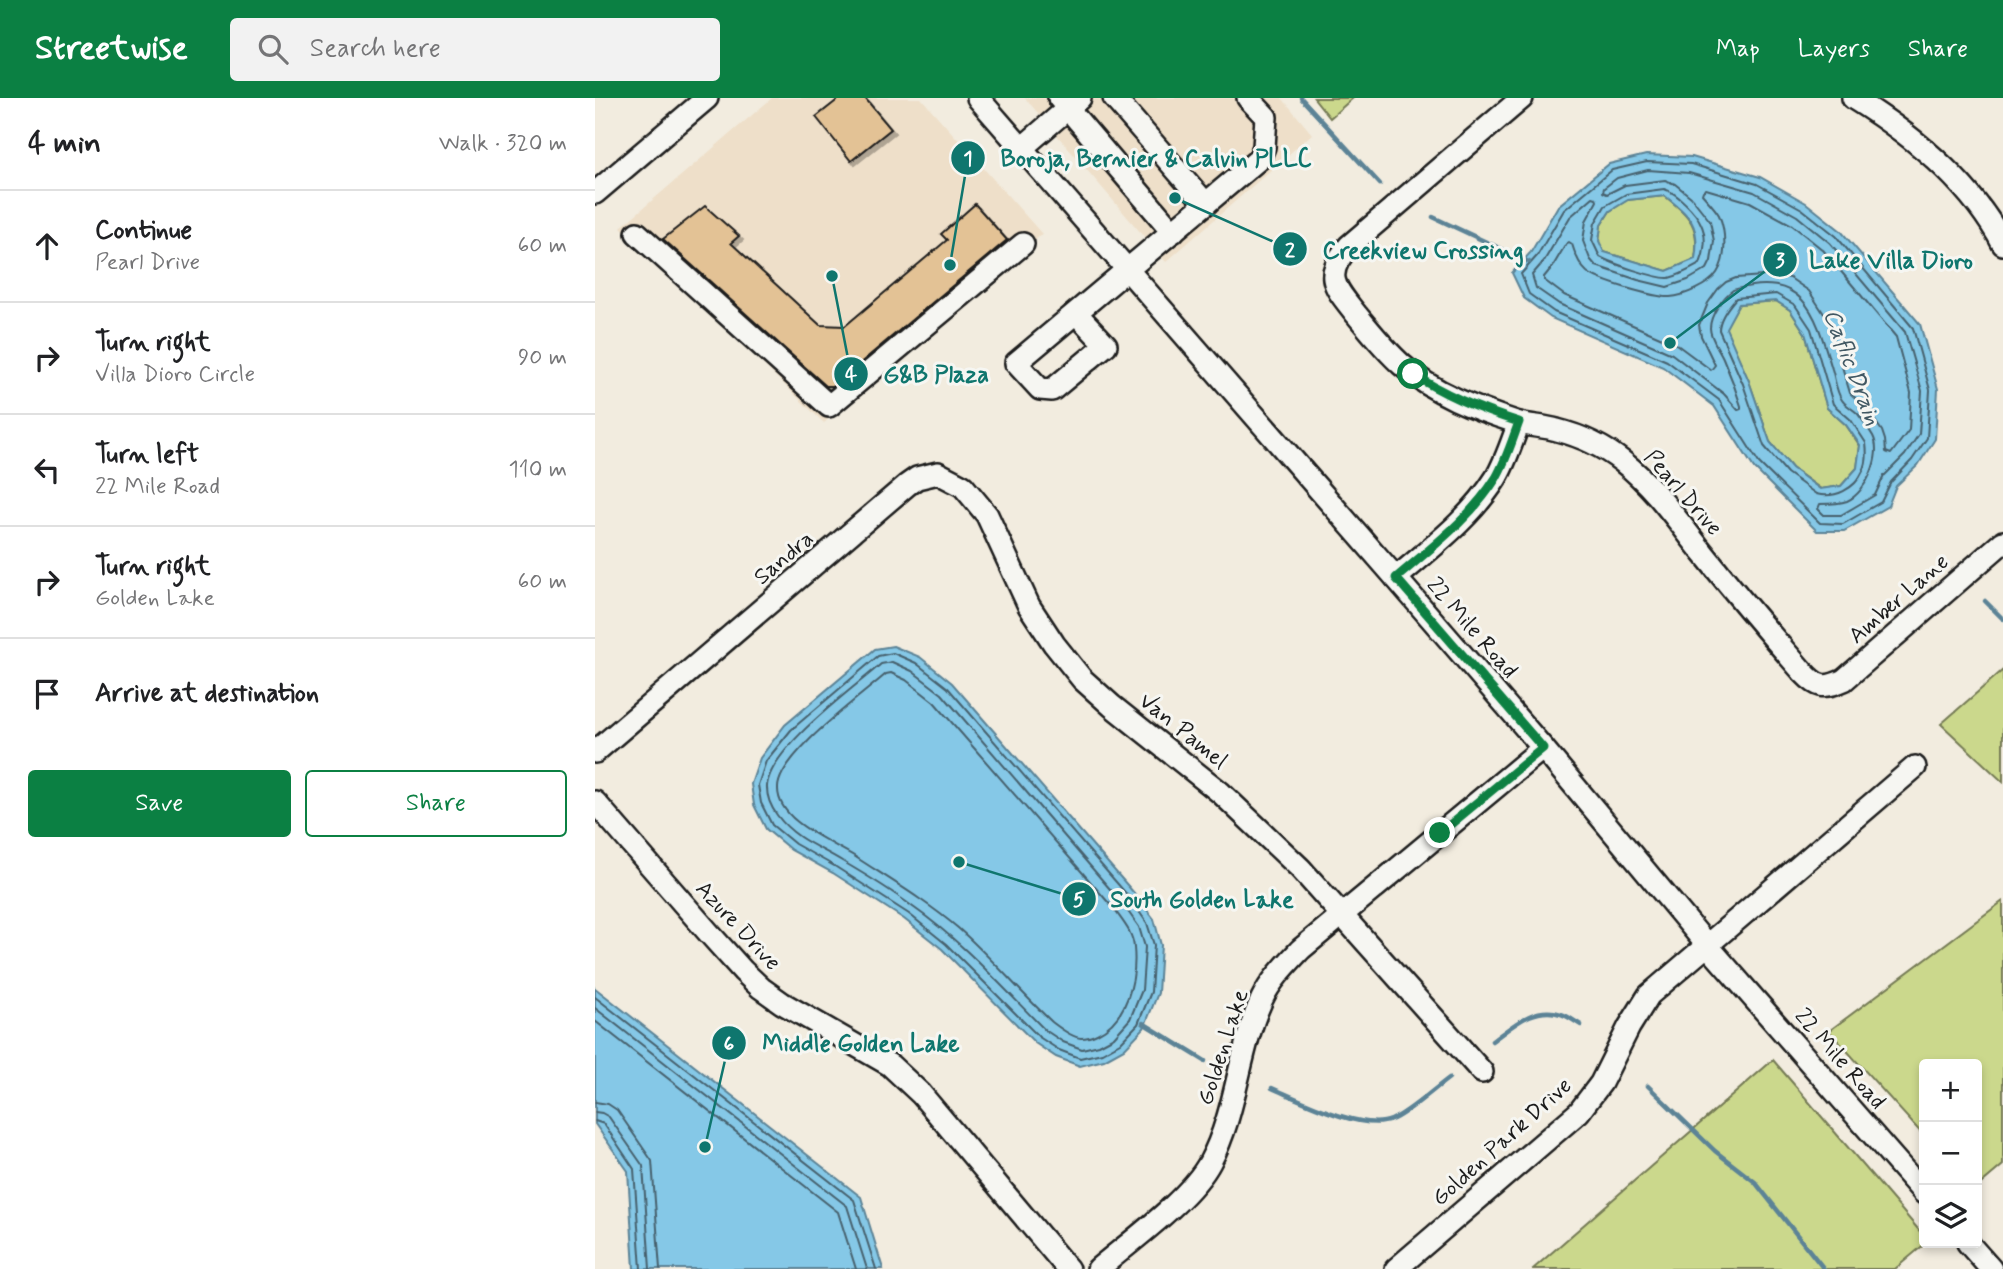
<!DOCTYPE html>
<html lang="en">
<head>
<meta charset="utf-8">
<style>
	body { margin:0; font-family:Mynerve,sans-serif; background:#f2f2f2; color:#202124 }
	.controls { position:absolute; right:21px; bottom:21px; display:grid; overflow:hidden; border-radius:7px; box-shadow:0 4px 10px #0003 }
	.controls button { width:63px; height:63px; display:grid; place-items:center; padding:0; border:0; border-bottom:2px solid #e0e0e0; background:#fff; color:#202124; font:35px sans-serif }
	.stop { position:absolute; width:21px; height:21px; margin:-16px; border:5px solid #0b8043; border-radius:50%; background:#fff }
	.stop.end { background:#0b8043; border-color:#fff; box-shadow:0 2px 7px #0008 }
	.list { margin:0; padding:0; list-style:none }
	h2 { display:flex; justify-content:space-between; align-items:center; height:91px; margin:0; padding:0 28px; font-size:30px }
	h2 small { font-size:23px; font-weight:400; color:#757577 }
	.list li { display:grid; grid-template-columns:46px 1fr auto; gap:21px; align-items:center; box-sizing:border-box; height:112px; padding:0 28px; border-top:2px solid #e0e0e0 }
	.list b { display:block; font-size:26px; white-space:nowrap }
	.list p { margin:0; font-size:23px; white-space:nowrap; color:#757577 }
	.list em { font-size:23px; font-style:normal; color:#757577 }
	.actions { display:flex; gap:14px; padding:21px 28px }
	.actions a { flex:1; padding:16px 0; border:2px solid #0b8043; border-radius:7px; text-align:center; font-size:24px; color:#0b8043 }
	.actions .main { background:#0b8043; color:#fff }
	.icon { flex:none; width:38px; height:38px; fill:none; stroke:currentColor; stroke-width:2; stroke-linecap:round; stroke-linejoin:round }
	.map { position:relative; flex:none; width:1408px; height:1171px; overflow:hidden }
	header { display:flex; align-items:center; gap:42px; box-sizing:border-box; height:98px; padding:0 35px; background:#0b8043; color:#fff }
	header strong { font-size:33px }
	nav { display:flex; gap:38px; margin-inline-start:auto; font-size:24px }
	.search { width:490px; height:63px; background:#f2f2f2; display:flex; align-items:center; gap:18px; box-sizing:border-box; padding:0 24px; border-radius:7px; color:#757577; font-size:26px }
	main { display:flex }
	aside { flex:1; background:#fff }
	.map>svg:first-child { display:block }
</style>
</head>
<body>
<header>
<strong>Streetwise</strong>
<div class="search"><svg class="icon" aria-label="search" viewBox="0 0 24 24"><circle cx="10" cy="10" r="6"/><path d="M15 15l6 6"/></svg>Search here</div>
<nav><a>Map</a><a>Layers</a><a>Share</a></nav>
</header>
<main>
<aside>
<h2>4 min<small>Walk · 320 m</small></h2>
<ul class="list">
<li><svg class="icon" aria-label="ahead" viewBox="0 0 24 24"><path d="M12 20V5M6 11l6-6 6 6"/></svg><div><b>Continue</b><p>Pearl Drive</p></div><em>60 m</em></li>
<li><svg class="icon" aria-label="right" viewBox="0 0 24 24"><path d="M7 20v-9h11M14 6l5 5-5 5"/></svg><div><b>Turn right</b><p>Villa Dioro Circle</p></div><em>90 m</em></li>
<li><svg class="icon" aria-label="left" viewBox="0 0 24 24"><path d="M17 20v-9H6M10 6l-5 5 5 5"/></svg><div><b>Turn left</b><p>22 Mile Road</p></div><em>110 m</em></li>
<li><svg class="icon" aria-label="right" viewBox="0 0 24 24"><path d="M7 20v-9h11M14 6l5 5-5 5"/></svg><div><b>Turn right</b><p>Golden Lake</p></div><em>60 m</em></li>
<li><svg class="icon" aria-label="arrive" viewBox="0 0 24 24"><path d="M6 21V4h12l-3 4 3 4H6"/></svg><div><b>Arrive at destination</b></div></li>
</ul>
<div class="actions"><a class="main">Save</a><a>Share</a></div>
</aside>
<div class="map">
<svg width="1408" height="1171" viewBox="0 0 1408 1171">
	<defs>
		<filter id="shadow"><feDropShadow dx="4" dy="4" stdDeviation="0" flood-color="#0004"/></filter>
	</defs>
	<rect width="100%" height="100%" fill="#f2ecdf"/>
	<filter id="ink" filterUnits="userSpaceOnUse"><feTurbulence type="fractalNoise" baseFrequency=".0143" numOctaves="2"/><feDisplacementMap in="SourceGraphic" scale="14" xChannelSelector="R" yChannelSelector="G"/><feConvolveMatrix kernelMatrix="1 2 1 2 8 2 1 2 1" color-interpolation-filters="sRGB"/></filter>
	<g filter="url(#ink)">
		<g fill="#eedfc9">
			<path d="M177,0H326L447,136L229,325L26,129Z"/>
			<path d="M430,0H687L717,36L571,164Z"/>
		</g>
		<g fill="#cbd88c" stroke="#747a54" stroke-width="2">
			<path d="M719,0H758L735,20Z"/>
			<path d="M1070,98C1095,119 1105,127 1100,161L1072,173L1009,154L1004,144L1006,127L1015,113L1032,102Z"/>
			<path d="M1181,203L1195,212L1210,235L1232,310L1251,327L1265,348L1262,370L1246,388L1226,391L1197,370L1175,344L1154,283L1130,230L1144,206Z"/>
			<path d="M1408,572V684L1346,626Z"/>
			<path d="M1408,803V1067L1382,1089V966H1329V1038L1234,933Z"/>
			<path d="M1178,962L1329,1138L1331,1145L1300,1171H938Z"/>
		</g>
		<g fill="#85c8e7" stroke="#5b8396" stroke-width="2" fill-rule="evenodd">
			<path d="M1051,57L1097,59L1165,79L1211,105L1246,133L1325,226L1343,291L1340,341L1323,367L1301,388L1293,408L1249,433H1222L1159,370L1119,308L1068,269L956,220L929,200L917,175L936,154L963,108L1014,66ZM1070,98C1095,118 1106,127 1100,161L1072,173L1009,154L1004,143L1006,127L1015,113L1033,102ZM1181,203L1195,212L1210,235L1232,310L1251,327L1265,347L1262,370L1246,388L1225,391L1197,370L1175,344L1154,283L1131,230L1144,206Z"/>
			<path d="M298,548L325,559L357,585L539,795L559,821L566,847L563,895L549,930L529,951L509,962L485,968L461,959L440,945L347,851L309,821L238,775L196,752L171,731L159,707L156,686L165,660L190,627L280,551Z"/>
			<path d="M0,890L266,1099L288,1171H39L33,1073L0,1026Z"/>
		</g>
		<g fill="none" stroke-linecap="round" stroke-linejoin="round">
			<g stroke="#46616d" stroke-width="2">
				<path d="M1052,64L1096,66L1162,86L1207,111L1241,138L1318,230L1335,292L1332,340L1317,362L1296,384L1286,404L1248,426L1225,425L1164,365L1124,302L1072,263L959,214L934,196L926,176L942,158L969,112L1017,72Z"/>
				<path d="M1053,72L1094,75L1159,94L1202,118L1235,145L1310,234L1327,293L1324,336L1310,357L1289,378L1280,397L1246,417H1229L1223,411L1225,406C1234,406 1244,406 1252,403C1271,395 1288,357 1278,338C1274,331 1268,322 1263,316C1258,311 1250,307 1247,302C1241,294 1240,280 1237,271C1220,214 1209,172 1138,192C1128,199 1115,217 1115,230C1115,240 1124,251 1128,260C1135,276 1141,292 1146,308V311L1143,312L1129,296L1077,256L964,206L941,190L937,177L949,163L975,119L998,99L1001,100L1002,103L991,123L988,143L995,161L1001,168L1043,182L1072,189L1093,182L1112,171L1116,163L1119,143L1115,123L1096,99L1080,86L1070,82L1030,87L1012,96L1008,94L1009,90L1022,80Z"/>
				<path d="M1069,91C1081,94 1101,114 1106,126C1112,138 1110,154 1105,166C1096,171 1084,178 1074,180C1062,181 1016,165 1005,159L997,142L1000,125L1010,108L1031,96Z"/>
				<path d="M1111,91L1155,104L1197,127L1228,152L1301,239L1316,295L1314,332L1296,356L1291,354L1290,342L1287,333L1271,310L1255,295L1233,222L1214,193L1195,180L1182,177L1141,180L1131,184L1123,191L1113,205L1104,227L1106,238L1120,267L1116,272L1081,246L969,197L949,182V179L958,168L971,146L974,144L977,146C980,156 985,168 992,174C1003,183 1061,200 1075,199C1089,198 1114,187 1122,175C1132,160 1131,133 1124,117C1120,110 1113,103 1107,96L1108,93Z"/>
				<path d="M1181,196L1200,207L1216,231L1238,306L1256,322L1271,345C1272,353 1272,366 1268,373C1260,391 1240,401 1221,396L1192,375L1169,348L1148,286L1124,232C1124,221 1133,209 1141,200Z"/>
				<path d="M298,555L321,565L353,590L534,799L552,825L559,847L556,894L543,926L525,945L507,955L485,960L464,952L444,939L351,846L314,816L241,769L200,746L177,727L166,705L163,687L171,663L196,632L283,558Z"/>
				<path d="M297,564L317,573L347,596L527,805L544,829L550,849L547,892L535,921L519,939L504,947L487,951L468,944L450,932C408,890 367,843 318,809C296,792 271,777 247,763C233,754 218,748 205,739C189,728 171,709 172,688C175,650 258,591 286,566Z"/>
				<path d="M296,575L311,582L339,604L519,811C527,823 538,834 539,850C542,881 532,922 502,936C498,938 491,940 486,940C476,939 465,930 457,924C425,894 396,859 363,830C331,803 294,781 259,758C235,743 182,723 183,690C184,657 266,598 291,576Z"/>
				<path d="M0,899L259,1102L281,1171"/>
				<path d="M0,910L252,1108L272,1171"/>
				<path d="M0,923L243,1114L261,1171"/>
				<path d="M0,1004L13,1006L22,1012L57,1063L65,1171"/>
				<path d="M0,1014L7,1015L14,1019L48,1068L55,1171"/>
				<path d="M0,1023L9,1026L39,1071L46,1171"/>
			</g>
			<g stroke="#5b8396" stroke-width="4.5">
				<path d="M706,0L785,86"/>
				<path d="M838,119L934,164"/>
				<path d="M1390,503L1408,521"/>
				<path d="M548,925L610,963"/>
				<path d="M897,943C918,928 939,907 966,916C973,918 979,923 986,927"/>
				<path d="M1053,988L1120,1053L1160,1084L1229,1171"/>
				<path d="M677,990C705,1002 768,1034 796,1022C812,1016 839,991 854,980"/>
			</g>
		</g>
		<g fill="#e3c295" stroke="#1c1c1c" stroke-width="2" filter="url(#shadow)">
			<path d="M245,0H270L296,31L256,63L221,19Z"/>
			<path d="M380,106L412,142L238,288H231L68,141L110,108L144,138L136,145L225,227L250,228L352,142L346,136Z"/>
		</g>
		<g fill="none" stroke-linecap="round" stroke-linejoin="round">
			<defs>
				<g id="minor">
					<path d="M383,0L801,480L948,650L1112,847L1329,1095"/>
					<path d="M464,0L578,134"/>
					<path d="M519,0L611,106"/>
					<path d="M927,0L754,148C727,178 740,189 761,216C776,234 790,252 807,267C838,295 881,311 921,324C934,328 949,328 962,332C986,338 1009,349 1028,364C1060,389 1084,425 1109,456C1141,496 1174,535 1208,574C1223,590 1229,591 1249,582L1408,444"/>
					<path d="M1258,0C1316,36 1376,85 1408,146"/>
					<path d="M427,50L485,0"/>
					<path d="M0,95L112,0"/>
					<path d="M42,135L234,308L428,146"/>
					<path d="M481,215L511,247L457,292L445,291L421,265L664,61L669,49L671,19L653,0"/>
					<path d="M801,480C837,449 876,420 901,380C911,363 917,343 924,325"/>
					<path d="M0,654L312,387L322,380L343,375L368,388L392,417L434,508L459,546L487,581L517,608L626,695L705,770L887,974"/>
					<path d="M0,704L113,834L148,873L166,890L187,905L295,967L326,996L473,1171"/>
					<path d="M1373,1145L1396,1171"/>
					<path d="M503,1171C535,1144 596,1100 615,1064C642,1014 643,953 667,901C676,882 692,866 706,851L948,650"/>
					<path d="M801,1171L984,1014L1006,985L1034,929L1054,897L1320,669"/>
				</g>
			</defs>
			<use href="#minor" stroke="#1c1c1c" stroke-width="26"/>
			<use href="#minor" stroke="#f6f6f2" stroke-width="21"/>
		</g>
	</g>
	<g fill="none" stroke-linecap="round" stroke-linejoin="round" filter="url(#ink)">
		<path stroke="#0b8043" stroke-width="9" d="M818,276C851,298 886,312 924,324C917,343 911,363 901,380C876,420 837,449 801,480L948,650L845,735"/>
	</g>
	<g text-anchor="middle" stroke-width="6" stroke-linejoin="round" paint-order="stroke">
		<g font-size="23" fill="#1c1c1c" stroke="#f6f6f2">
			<text transform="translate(1089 394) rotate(49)" y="8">Pearl Drive</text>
			<text transform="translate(188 459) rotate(-40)" y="8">Sandra</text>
			<text transform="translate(1303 500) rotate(-41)" y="8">Amber Lane</text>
			<text transform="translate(878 529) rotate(49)" y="8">22 Mile Road</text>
			<text transform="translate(589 632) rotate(39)" y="8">Van Pamel</text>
			<text transform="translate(144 827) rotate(47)" y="8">Azure Drive</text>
			<text transform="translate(627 949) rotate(-72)" y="8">Golden Lake</text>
			<text transform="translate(1246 960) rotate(49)" y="8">22 Mile Road</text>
			<text transform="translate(906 1043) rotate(-42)" y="8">Golden Park Drive</text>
		</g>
		<g font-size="24" font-style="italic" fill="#415863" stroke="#f6f6f2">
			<text transform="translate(1258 269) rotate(69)" y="8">Caflic Drain</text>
		</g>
	</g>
	<path fill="none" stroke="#0f766e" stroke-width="2.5" d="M355 167L373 60M580 100L695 151M1075 245L1185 162M237 178L256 276M364 764L484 801M110 1049L134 945"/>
	<g fill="#0f766e" stroke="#f6f6f2" stroke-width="2.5">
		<circle cx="355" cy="167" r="7"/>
		<circle cx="580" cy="100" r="7"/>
		<circle cx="1075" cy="245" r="7"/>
		<circle cx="237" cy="178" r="7"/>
		<circle cx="364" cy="764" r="7"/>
		<circle cx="110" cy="1049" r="7"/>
		<circle cx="373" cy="60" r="18"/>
		<circle cx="695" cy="151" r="18"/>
		<circle cx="1185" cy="162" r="18"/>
		<circle cx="256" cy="276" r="18"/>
		<circle cx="484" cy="801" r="18"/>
		<circle cx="134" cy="945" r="18"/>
	</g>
	<g font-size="21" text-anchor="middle" font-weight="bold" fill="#fff">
		<text x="373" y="67">1</text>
		<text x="695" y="159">2</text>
		<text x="1185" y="169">3</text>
		<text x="256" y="283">4</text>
		<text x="484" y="808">5</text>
		<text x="134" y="952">6</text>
	</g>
	<g font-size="24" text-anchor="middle" font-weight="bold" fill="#0f766e" stroke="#f6f6f2" stroke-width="6" stroke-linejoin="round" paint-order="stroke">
		<text x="561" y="68">Boroja, Bernier &amp; Calvin PLLC</text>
		<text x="828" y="160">Creekview Crossing</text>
		<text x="1296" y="170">Lake Villa Dioro</text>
		<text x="341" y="284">G&amp;B Plaza</text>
		<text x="607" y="809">South Golden Lake</text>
		<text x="266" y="953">Middle Golden Lake</text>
	</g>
</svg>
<div class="controls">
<button>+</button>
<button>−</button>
<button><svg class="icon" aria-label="layers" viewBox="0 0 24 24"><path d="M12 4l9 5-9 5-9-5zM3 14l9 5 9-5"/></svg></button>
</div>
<div class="stop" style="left:818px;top:276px"></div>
<div class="stop end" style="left:845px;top:735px"></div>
</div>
</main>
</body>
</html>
